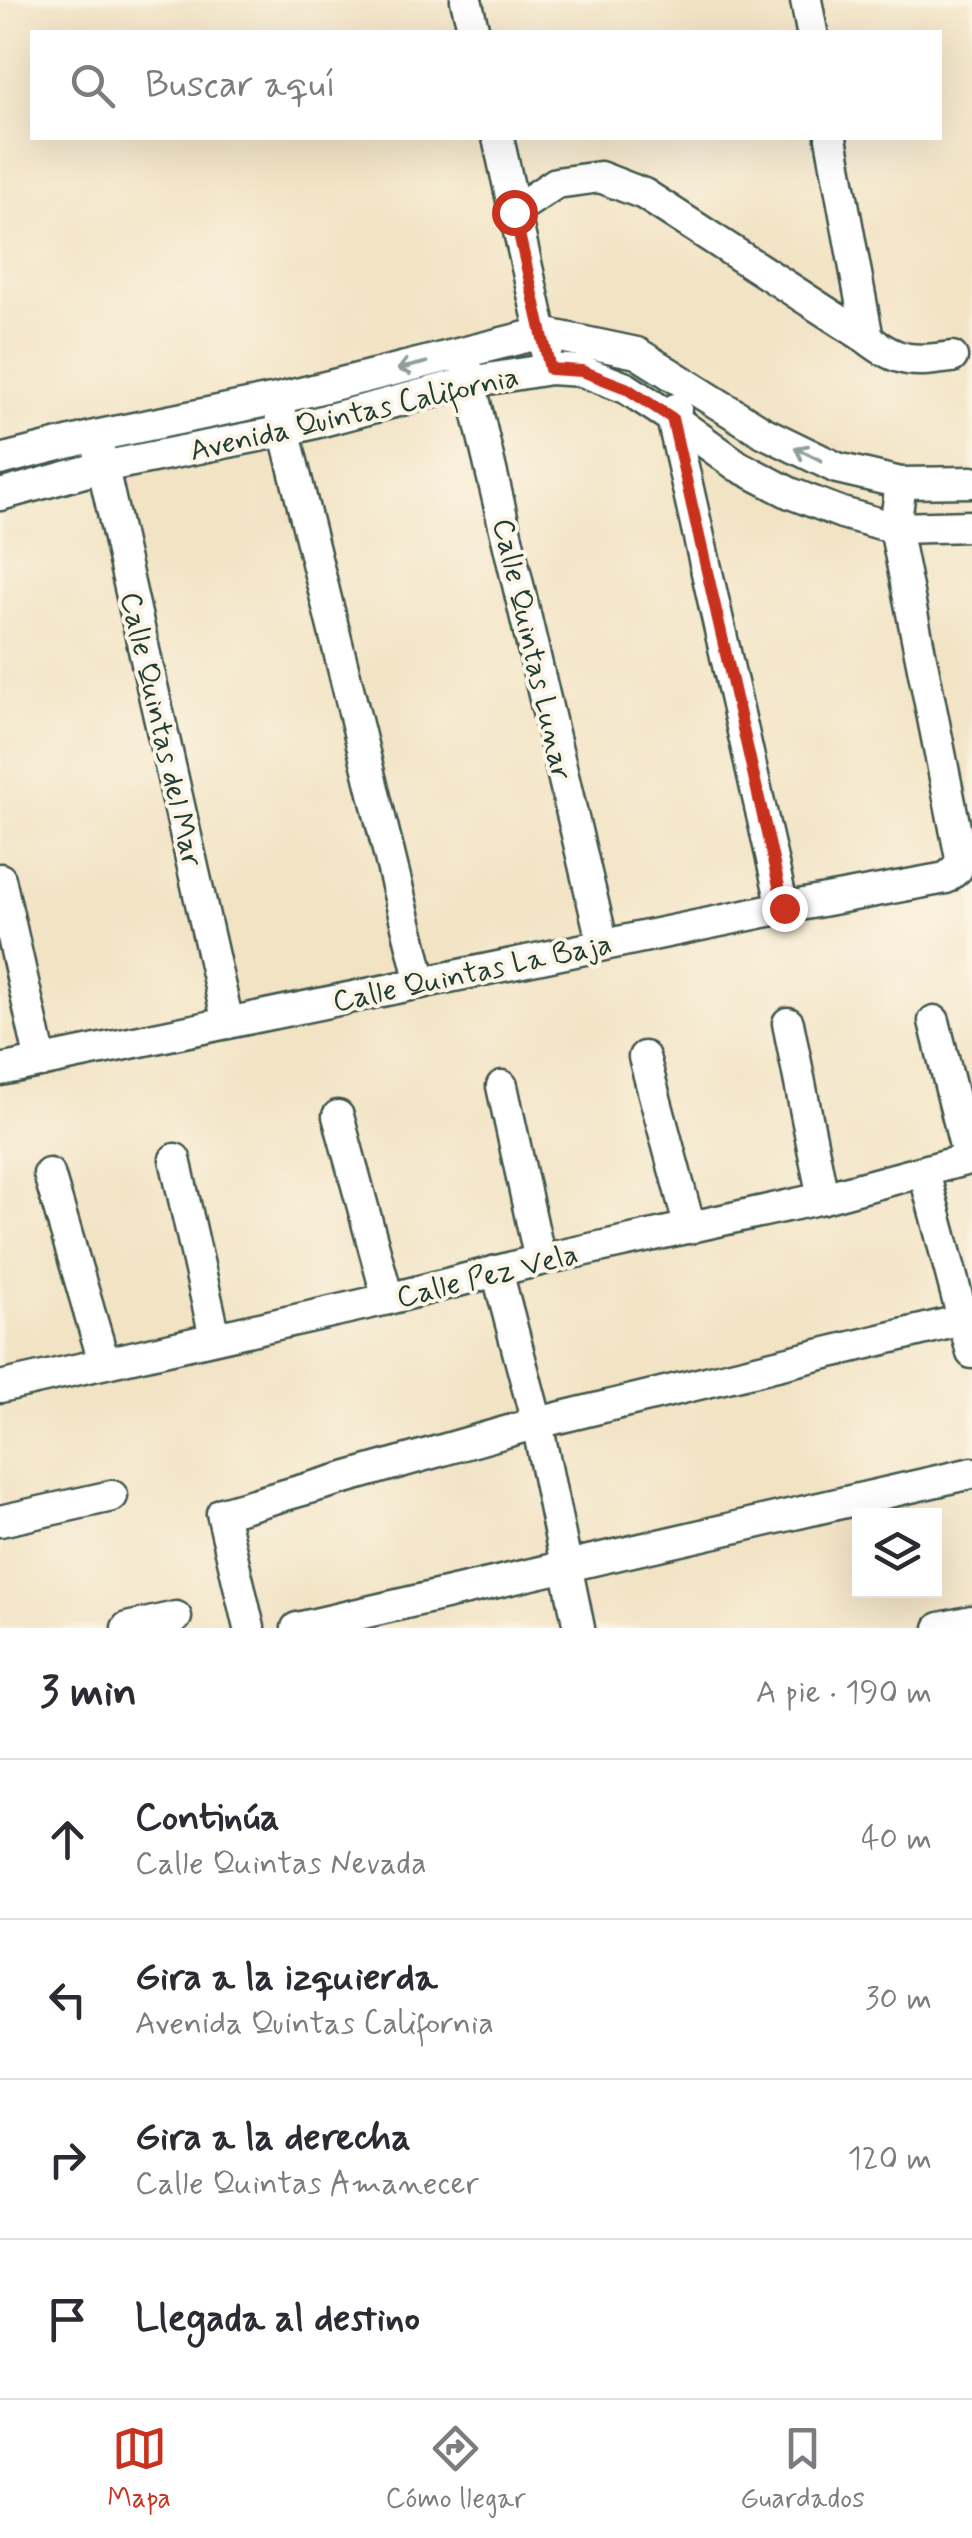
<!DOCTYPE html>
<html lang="es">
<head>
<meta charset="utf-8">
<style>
	body { margin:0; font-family:Mynerve,sans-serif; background:#f7f7f7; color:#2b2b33 }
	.controls { position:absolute; right:30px; bottom:30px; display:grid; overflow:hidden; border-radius:0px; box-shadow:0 10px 40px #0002 }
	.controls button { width:90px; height:90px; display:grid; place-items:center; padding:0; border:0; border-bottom:2px solid #e1e1e2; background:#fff; color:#2b2b33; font:50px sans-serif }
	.stop { position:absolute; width:30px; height:30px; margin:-22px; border:8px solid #c8321e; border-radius:50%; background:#fff }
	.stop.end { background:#c8321e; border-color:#fff; box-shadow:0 2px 10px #0008 }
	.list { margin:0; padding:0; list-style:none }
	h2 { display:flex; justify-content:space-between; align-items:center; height:130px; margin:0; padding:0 40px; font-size:42px }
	h2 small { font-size:32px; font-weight:400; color:#7c7c81 }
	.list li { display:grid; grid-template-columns:65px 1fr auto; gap:30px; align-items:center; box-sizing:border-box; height:160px; padding:0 40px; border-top:2px solid #e1e1e2 }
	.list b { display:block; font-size:38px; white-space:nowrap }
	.list p { margin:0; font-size:32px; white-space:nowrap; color:#7c7c81 }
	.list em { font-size:32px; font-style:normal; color:#7c7c81 }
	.icon { flex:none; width:55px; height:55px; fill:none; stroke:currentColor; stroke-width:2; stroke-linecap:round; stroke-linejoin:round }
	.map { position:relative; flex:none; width:972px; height:1628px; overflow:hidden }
	.search { position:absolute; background:#fff; box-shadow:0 10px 40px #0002; left:30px; right:30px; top:30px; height:110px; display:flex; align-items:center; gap:25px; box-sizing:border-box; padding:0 35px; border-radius:0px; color:#7c7c81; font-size:38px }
	.sheet { height:770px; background:#fff }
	nav { display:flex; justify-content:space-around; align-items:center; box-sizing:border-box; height:140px; border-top:2px solid #e1e1e2; background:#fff; font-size:28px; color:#7c7c81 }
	nav a { display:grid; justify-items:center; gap:5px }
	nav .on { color:#c8321e }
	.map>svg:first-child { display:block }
</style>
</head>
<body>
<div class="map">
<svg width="972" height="1628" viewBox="0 0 972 1628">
	<rect width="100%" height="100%" fill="#fcf5e5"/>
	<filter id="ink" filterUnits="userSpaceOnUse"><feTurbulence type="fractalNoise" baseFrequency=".01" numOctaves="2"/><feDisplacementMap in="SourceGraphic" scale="20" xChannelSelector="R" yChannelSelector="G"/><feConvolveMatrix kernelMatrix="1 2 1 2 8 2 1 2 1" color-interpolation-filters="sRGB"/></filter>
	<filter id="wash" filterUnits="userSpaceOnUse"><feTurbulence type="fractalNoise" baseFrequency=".0048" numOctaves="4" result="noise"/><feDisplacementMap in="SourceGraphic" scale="40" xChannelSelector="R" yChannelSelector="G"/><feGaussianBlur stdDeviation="2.25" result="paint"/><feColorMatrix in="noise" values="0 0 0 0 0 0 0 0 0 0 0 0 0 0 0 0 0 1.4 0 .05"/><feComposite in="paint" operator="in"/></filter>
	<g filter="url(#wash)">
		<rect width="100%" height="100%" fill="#f2e3c5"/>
	</g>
	<g filter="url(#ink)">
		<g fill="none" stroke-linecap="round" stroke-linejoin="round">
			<defs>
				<g id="minor">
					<path d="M466,0L474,32"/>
					<path d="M806,0L812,32"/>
					<path d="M498,138L546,352"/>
					<path d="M831,138L868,339"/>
					<path d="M514,211L556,183L600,177L644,194L868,339C898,363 915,362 952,357"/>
					<path d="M466,364L603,945"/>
					<path d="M676,409L672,418L783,908"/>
					<path d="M280,413L421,983"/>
					<path d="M99,450L228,1023"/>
					<path d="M0,460L95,436L277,399L542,333L637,353L763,432L837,468L901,483L972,482"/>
					<path d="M0,495L102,467L284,431L470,382L550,369L582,371L626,388L672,418L738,466L790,493L842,513L895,528L972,526"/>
					<path d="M0,879L41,1062"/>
					<path d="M934,1021L968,1158"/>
					<path d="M788,1023L823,1198"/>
					<path d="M644,1057L690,1228"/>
					<path d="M0,1070L783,908L946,878L957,869L961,858L895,528L901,483"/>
					<path d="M502,1086L540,1260"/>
					<path d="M338,1116L388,1299"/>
					<path d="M175,1159L215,1337"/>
					<path d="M924,1172L972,1353"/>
					<path d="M49,1174L104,1362"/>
					<path d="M497,1271L537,1423L579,1628"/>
					<path d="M0,1387L388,1299L540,1260L823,1198L972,1158"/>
					<path d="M0,1521L112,1496"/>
					<path d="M127,1628L176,1617"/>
					<path d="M249,1628L222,1513L537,1423L963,1320"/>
					<path d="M297,1628L972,1473"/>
					<path d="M940,1628L972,1621"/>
				</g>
			</defs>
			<use href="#minor" stroke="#3f564a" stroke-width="35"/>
			<use href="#minor" stroke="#fff" stroke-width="30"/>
		</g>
		<defs><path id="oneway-shaft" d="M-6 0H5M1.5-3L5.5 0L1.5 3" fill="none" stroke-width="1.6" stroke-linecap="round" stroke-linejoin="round" transform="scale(2.5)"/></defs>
		<g stroke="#8f9e9a">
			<use href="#oneway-shaft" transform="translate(412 366) rotate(166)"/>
			<use href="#oneway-shaft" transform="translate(808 454) rotate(-154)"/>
		</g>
	</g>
	<g fill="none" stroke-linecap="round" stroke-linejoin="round" filter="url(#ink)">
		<path stroke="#c8321e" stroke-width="12" d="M514,212L550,369L582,371L626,388L672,418L784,908"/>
	</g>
	<g text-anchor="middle" stroke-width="8" stroke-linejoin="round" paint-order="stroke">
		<g font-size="30" fill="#1f3d34" stroke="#fcf5e5">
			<text transform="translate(354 413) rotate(-13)" y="10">Avenida Quintas California</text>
			<text transform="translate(533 649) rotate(77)" y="10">Calle Quintas Lunar</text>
			<text transform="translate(162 729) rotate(77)" y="10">Calle Quintas del Mar</text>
			<text transform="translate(472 972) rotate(-12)" y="10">Calle Quintas La Baja</text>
			<text transform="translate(487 1275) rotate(-14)" y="10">Calle Pez Vela</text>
		</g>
	</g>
</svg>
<div class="controls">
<button><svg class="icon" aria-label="layers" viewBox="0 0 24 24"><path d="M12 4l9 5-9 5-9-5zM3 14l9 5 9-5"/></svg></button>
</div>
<div class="stop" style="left:514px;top:212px"></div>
<div class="stop end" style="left:784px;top:908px"></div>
<div class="search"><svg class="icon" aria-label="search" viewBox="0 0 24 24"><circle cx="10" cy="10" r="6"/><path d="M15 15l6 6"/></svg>Buscar aquí</div>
</div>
<section class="sheet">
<h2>3 min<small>A pie · 190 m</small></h2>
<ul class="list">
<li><svg class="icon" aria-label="ahead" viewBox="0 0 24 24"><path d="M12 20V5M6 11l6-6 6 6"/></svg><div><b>Continúa</b><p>Calle Quintas Nevada</p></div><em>40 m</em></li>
<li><svg class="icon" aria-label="left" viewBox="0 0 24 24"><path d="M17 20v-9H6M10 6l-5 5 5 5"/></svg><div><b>Gira a la izquierda</b><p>Avenida Quintas California</p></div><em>30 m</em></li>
<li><svg class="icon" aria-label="right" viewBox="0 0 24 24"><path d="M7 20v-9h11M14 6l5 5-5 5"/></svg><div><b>Gira a la derecha</b><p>Calle Quintas Amanecer</p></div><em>120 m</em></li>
<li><svg class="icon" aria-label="arrive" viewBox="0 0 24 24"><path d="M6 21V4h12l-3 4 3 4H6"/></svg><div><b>Llegada al destino</b></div></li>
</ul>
</section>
<nav>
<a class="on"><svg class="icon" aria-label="map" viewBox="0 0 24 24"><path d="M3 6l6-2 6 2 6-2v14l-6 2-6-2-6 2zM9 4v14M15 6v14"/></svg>Mapa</a>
<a><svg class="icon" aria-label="directions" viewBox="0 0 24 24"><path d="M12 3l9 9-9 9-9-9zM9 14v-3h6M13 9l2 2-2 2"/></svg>Cómo llegar</a>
<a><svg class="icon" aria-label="saved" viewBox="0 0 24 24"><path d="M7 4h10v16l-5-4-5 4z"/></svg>Guardados</a>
</nav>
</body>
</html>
